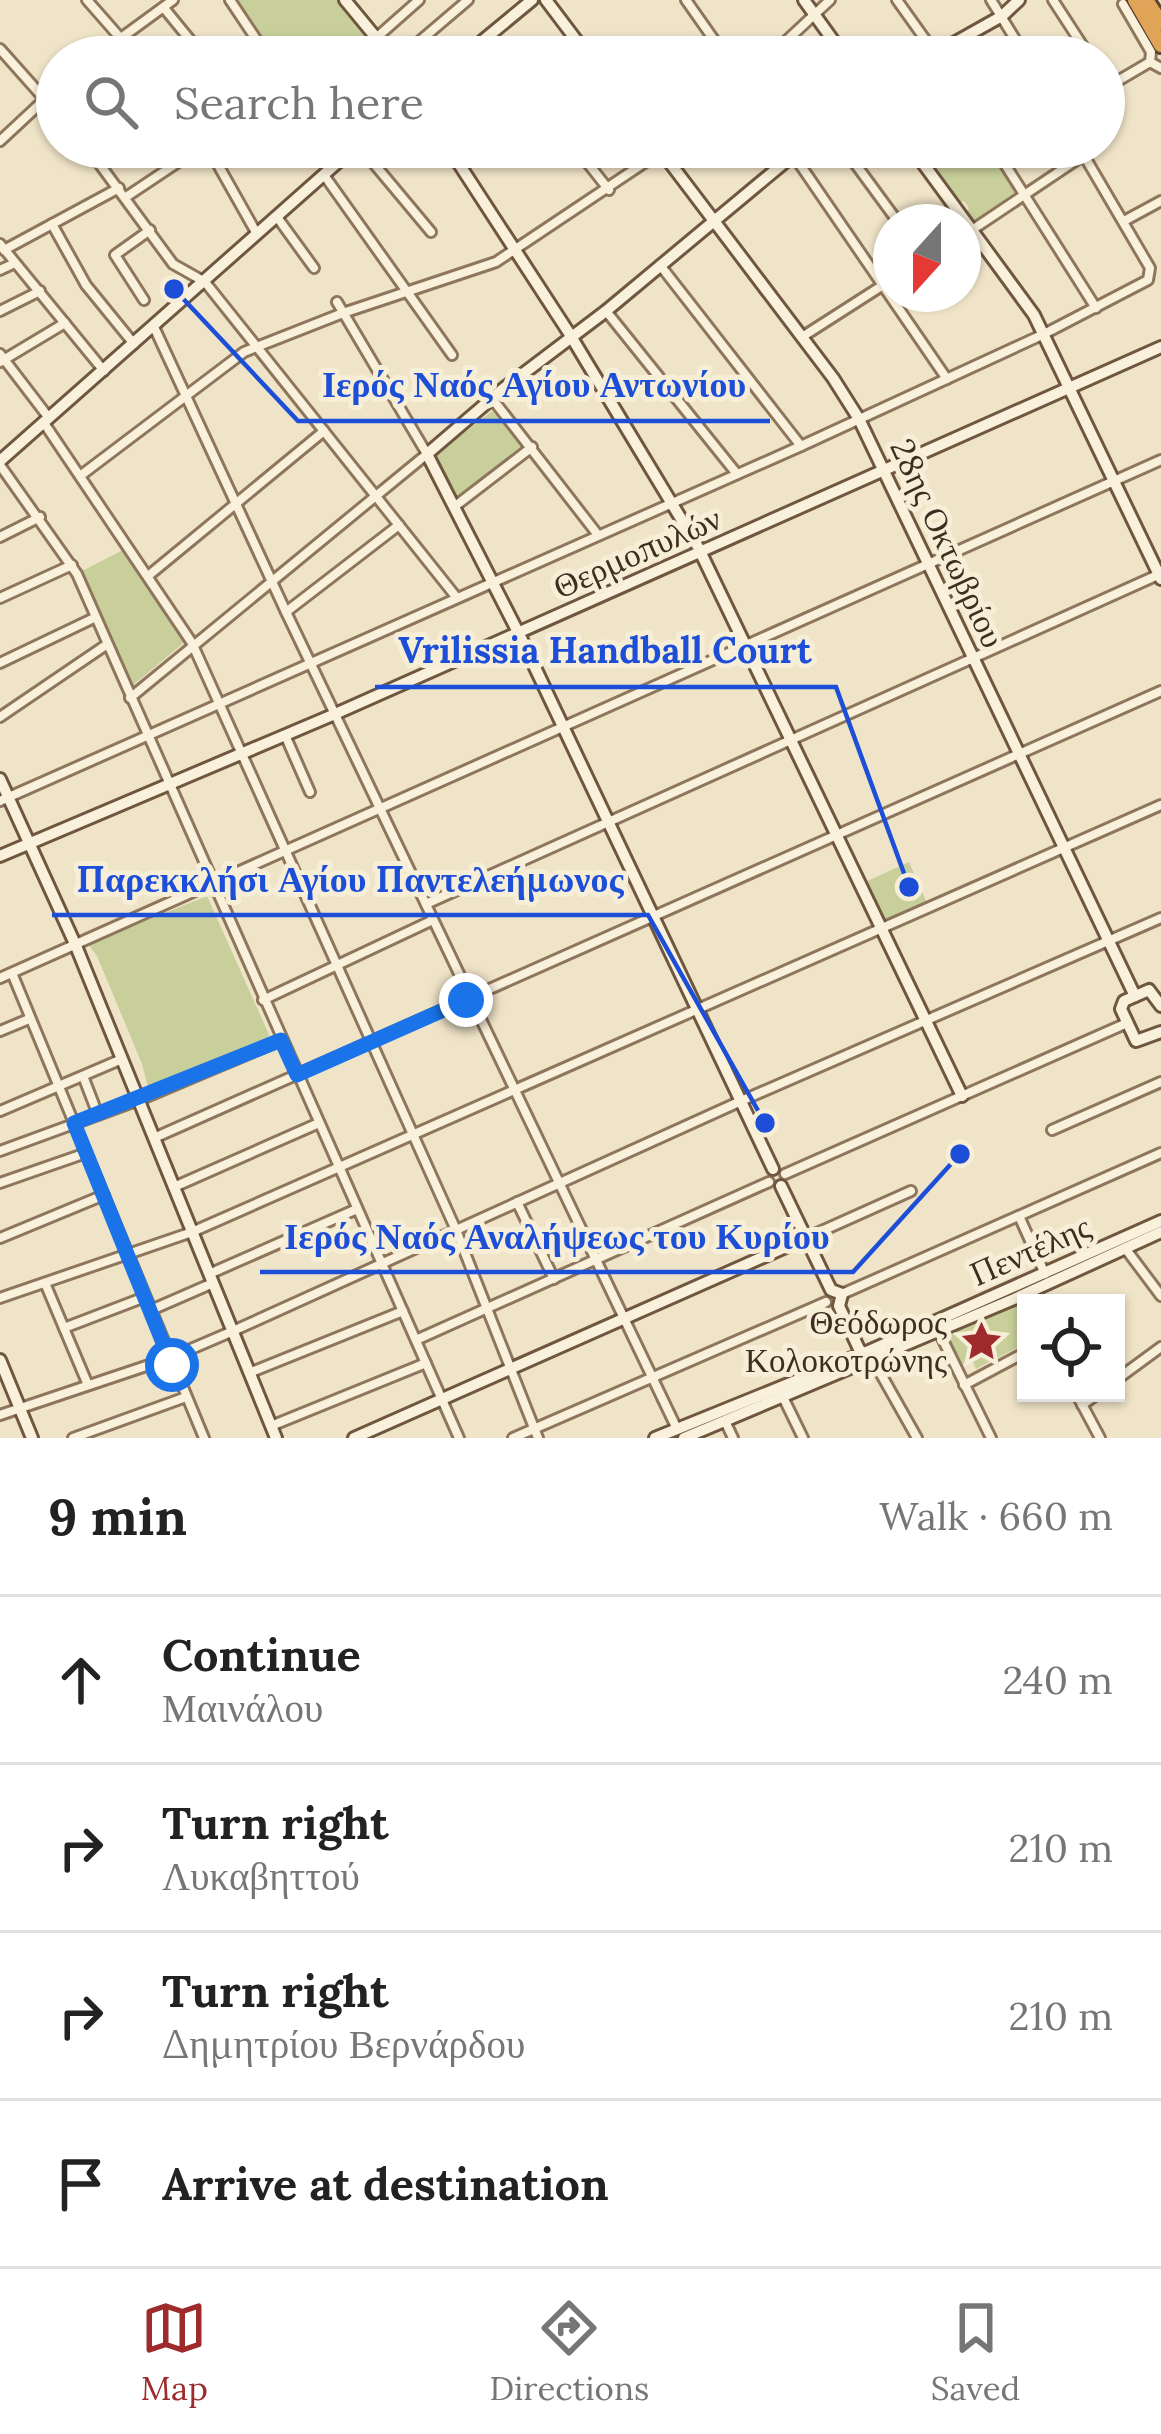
<!DOCTYPE html>
<html lang="en">
<head>
<meta charset="utf-8">
<style>
	body { margin:0; font-family:Lora,serif; background:#f6f6f6; color:#222 }
	.controls { position:absolute; right:36px; bottom:36px; display:grid; overflow:hidden; border-radius:0px; box-shadow:0 3px 9px #0004 }
	.controls button { width:108px; height:108px; display:grid; place-items:center; padding:0; border:0; border-bottom:3px solid #e0e0e0; background:#fff; color:#222; font:60px sans-serif }
	.compass { position:absolute; left:873px; top:204px; width:108px; height:108px; border-radius:50%; background:#fff; box-shadow:0 3px 9px #0004; rotate:201deg }
	.stop { position:absolute; width:36px; height:36px; margin:-27px; border:9px solid #1a73e8; border-radius:50%; background:#fff }
	.stop.end { background:#1a73e8; border-color:#fff; box-shadow:0 3px 12px #0008 }
	.list { margin:0; padding:0; list-style:none }
	h2 { display:flex; justify-content:space-between; align-items:center; height:156px; margin:0; padding:0 48px; font-size:51px }
	h2 small { font-size:39px; font-weight:400; color:#767676 }
	.list li { display:grid; grid-template-columns:78px 1fr auto; gap:36px; align-items:center; box-sizing:border-box; height:168px; padding:0 48px; border-top:3px solid #e0e0e0 }
	.list b { display:block; font-size:45px; white-space:nowrap }
	.list p { margin:0; font-size:39px; white-space:nowrap; color:#767676 }
	.list em { font-size:39px; font-style:normal; color:#767676 }
	.icon { flex:none; width:66px; height:66px; fill:none; stroke:currentColor; stroke-width:2; stroke-linecap:round; stroke-linejoin:round }
	.map { position:relative; flex:none; width:1161px; height:1438px; overflow:hidden }
	.search { position:absolute; background:#fff; box-shadow:0 3px 9px #0004; left:36px; right:36px; top:36px; height:132px; display:flex; align-items:center; gap:30px; box-sizing:border-box; padding:0 42px; border-radius:66px; color:#767676; font-size:45px }
	.sheet { height:828px; background:#fff }
	nav { display:flex; justify-content:space-around; align-items:center; box-sizing:border-box; height:168px; border-top:3px solid #e0e0e0; background:#fff; font-size:33px; color:#767676 }
	nav a { display:grid; justify-items:center; gap:6px }
	nav .on { color:#9e2a2b }
	.map>svg:first-child { display:block }
</style>
</head>
<body>
<div class="map">
<svg width="1161" height="1438" viewBox="0 0 1161 1438">
	<rect width="100%" height="100%" fill="#f0e4c8"/>
	<g fill="#c9cf9b">
		<path d="M234,0H338L370,39L348,57H272Z"/>
		<path d="M961,147H985L1018,195L974,226L965,212L969,208L964,201L959,203L933,166Z"/>
		<path d="M492,411L525,447L456,502L435,455Z"/>
		<path d="M123,550L186,641L132,686L80,572Z"/>
		<path d="M909,862L927,903L884,923L865,882Z"/>
		<path d="M207,896L271,1039L148,1087L142,1064L97,956L88,944Z"/>
		<path d="M1020,1301L1026,1314V1343L976,1369L972,1360L962,1364L946,1332Z"/>
	</g>
	<g fill="none" stroke-linecap="round" stroke-linejoin="round">
		<defs>
			<g id="street">
				<path d="M87,0L137,57"/>
				<path d="M230,0L268,57"/>
				<path d="M686,0L726,57"/>
				<path d="M897,0L937,56"/>
				<path d="M991,0L1026,57"/>
				<path d="M1053,0L1090,57"/>
				<path d="M1123,4L1151,52L1150,62"/>
				<path d="M164,8L204,57"/>
				<path d="M487,37L503,57"/>
				<path d="M376,38L419,0"/>
				<path d="M0,49L57,113"/>
				<path d="M95,57L173,0"/>
				<path d="M359,57L381,44"/>
				<path d="M401,57L468,0"/>
				<path d="M769,57L830,0"/>
				<path d="M1150,62L1161,68"/>
				<path d="M1104,89L1150,62"/>
				<path d="M0,141L57,88"/>
				<path d="M87,147L173,264L205,282L457,598"/>
				<path d="M208,147L257,234"/>
				<path d="M336,147L344,157"/>
				<path d="M360,147L431,232"/>
				<path d="M575,147L609,190"/>
				<path d="M788,147L947,379"/>
				<path d="M843,147L898,222"/>
				<path d="M994,147L1096,308"/>
				<path d="M324,175L452,355"/>
				<path d="M126,197L201,147"/>
				<path d="M277,217L314,268"/>
				<path d="M1124,221L1161,201"/>
				<path d="M52,224L86,285L134,344"/>
				<path d="M963,236L1084,155"/>
				<path d="M0,244L104,371"/>
				<path d="M4,250L119,188"/>
				<path d="M660,265L801,446"/>
				<path d="M0,270L15,263"/>
				<path d="M144,300L115,255L150,230"/>
				<path d="M0,311L40,291"/>
				<path d="M606,311L737,474"/>
				<path d="M154,327L286,612L677,1429"/>
				<path d="M802,337L891,280"/>
				<path d="M0,354L49,418"/>
				<path d="M0,362L65,323"/>
				<path d="M494,401L598,535"/>
				<path d="M44,423L192,643L456,1230L538,1438"/>
				<path d="M0,465L77,574L459,1438"/>
				<path d="M80,476L244,352L343,313L496,262L668,147"/>
				<path d="M454,507L532,447"/>
				<path d="M0,537L40,517"/>
				<path d="M148,576L324,431"/>
				<path d="M0,598L72,565"/>
				<path d="M286,612L399,525"/>
				<path d="M0,663L94,618"/>
				<path d="M130,698L427,454L337,302"/>
				<path d="M0,717L106,645"/>
				<path d="M285,735L310,792"/>
				<path d="M0,801L801,446L1044,334L1148,280L1150,268L1079,147"/>
				<path d="M426,904L1160,574"/>
				<path d="M12,973L204,1438"/>
				<path d="M0,978L1161,460"/>
				<path d="M263,1000L433,920"/>
				<path d="M0,1031L29,1019"/>
				<path d="M83,1076L98,1115"/>
				<path d="M0,1111L122,1059"/>
				<path d="M1052,1130L1161,1082"/>
				<path d="M154,1138L1161,691"/>
				<path d="M0,1151L139,1100L281,1040"/>
				<path d="M785,1174L1127,1023"/>
				<path d="M0,1183L86,1153"/>
				<path d="M174,1187L319,1123"/>
				<path d="M517,1202L554,1279"/>
				<path d="M1019,1216L1045,1274"/>
				<path d="M0,1238L104,1195"/>
				<path d="M806,1238L911,1191"/>
				<path d="M1125,1248L1161,1296"/>
				<path d="M209,1274L357,1209"/>
				<path d="M45,1283L88,1385"/>
				<path d="M842,1294L1161,1153"/>
				<path d="M0,1298L192,1232L1161,805"/>
				<path d="M151,1310L213,1283"/>
				<path d="M64,1328L145,1297"/>
				<path d="M939,1332L991,1438"/>
				<path d="M416,1340L769,1182"/>
				<path d="M873,1360L917,1438"/>
				<path d="M249,1373L403,1311"/>
				<path d="M1116,1380L1161,1347"/>
				<path d="M964,1385L1026,1352"/>
				<path d="M1076,1393L1100,1438"/>
				<path d="M783,1397L803,1438"/>
				<path d="M1082,1405L1099,1393"/>
				<path d="M0,1415L170,1358L233,1331L741,1101L1161,918"/>
				<path d="M725,1421L733,1438"/>
				<path d="M271,1426L426,1363"/>
				<path d="M73,1438L186,1397"/>
				<path d="M513,1438L826,1302"/>
			</g>
			<g id="secondary">
				<path d="M345,0L392,57"/>
				<path d="M546,0L589,57"/>
				<path d="M804,0L845,57"/>
				<path d="M463,57L532,0"/>
				<path d="M929,57L1002,16L1019,0"/>
				<path d="M448,147L569,333L698,547L962,1096"/>
				<path d="M658,147L833,378L859,419L1135,996"/>
				<path d="M911,147L1034,315L1161,579"/>
				<path d="M0,461L355,147"/>
				<path d="M0,779L76,946L276,1438"/>
				<path d="M0,856L335,714L1161,347"/>
				<path d="M1161,1006L1149,990L1124,1001L1121,1009L1136,1041L1161,1032"/>
				<path d="M773,1169L521,638L427,454L503,389L606,311L803,147"/>
				<path d="M781,1186L831,1290L842,1294L839,1306L859,1349L867,1357"/>
				<path d="M0,1360L32,1438"/>
				<path d="M354,1438L806,1238"/>
				<path d="M655,1438L862,1354L1161,1221"/>
				<path d="M684,1438L1014,1299L1161,1232"/>
			</g>
			<g id="highway">
				<path d="M1135,0L1161,45"/>
				<path d="M1146,0L1161,23"/>
			</g>
		</defs>
		<use href="#street" stroke="#8d765c" stroke-width="14"/>
		<use href="#secondary" stroke="#6f573f" stroke-width="16"/>
		<use href="#highway" stroke="#5b4430" stroke-width="20"/>
		<use href="#street" stroke="#faf1dc" stroke-width="8"/>
		<use href="#secondary" stroke="#faf1dc" stroke-width="10"/>
		<use href="#highway" stroke="#e0a458" stroke-width="14"/>
	</g>
	<g fill="none" stroke-linecap="round" stroke-linejoin="round">
		<path stroke="#1a73e8" stroke-width="15" d="M172,1365L74,1123L281,1040L297,1075L466,1000"/>
	</g>
	<defs>
		<symbol id="sight-bare" viewBox="-9 -9 18 18"><path d="M0-6L1.8-2.2L6-1.7L2.9 1.2L3.7 5.4L0 3.3L-3.7 5.4L-2.9 1.2L-6-1.7L-1.8-2.2Z" fill="#9e2a2b" stroke="#f7eed8" stroke-width="2.5" paint-order="stroke"/></symbol>
	</defs>
	<g fill-rule="evenodd">
		<use href="#sight-bare" x="952" y="1312" width="59" height="59"/>
	</g>
	<g text-anchor="middle" stroke-width="10" stroke-linejoin="round" paint-order="stroke">
		<g font-size="33" fill="#3d2e20" stroke="#f7eed8">
			<text transform="translate(948 543) rotate(65)" y="12">28ης Οκτωβρίου</text>
			<text transform="translate(637 552) rotate(-24)" y="12">Θερμοπυλών</text>
			<text transform="translate(1030 1250) rotate(-24)" y="12">Πεντέλης</text>
		</g>
		<g font-size="33" fill="#3d2e20" stroke="#f7eed8" text-anchor="end">
			<text x="947" y="1334">Θεόδωρος<tspan x="947" dy="38">Κολοκοτρώνης</tspan></text>
		</g>
	</g>
	<path fill="none" stroke="#1d4ed8" stroke-width="4.5" d="M174 289L298 421H770M909 887L836 687H375M765 1123L648 915H52M960 1154L853 1272H260"/>
	<g fill="#1d4ed8" stroke="#f7eed8" stroke-width="4.5">
		<circle cx="174" cy="289" r="12"/>
		<circle cx="909" cy="887" r="12"/>
		<circle cx="765" cy="1123" r="12"/>
		<circle cx="960" cy="1154" r="12"/>
	</g>
	<g font-size="36" text-anchor="middle" font-weight="bold" fill="#1d4ed8" stroke="#f7eed8" stroke-width="10" stroke-linejoin="round" paint-order="stroke">
		<text x="534" y="397">Ιερός Ναός Αγίου Αντωνίου</text>
		<text x="605" y="663">Vrilissia Handball Court</text>
		<text x="350" y="892">Παρεκκλήσι Αγίου Παντελεήμωνος</text>
		<text x="557" y="1249">Ιερός Ναός Αναλήψεως του Κυρίου</text>
	</g>
</svg>
<div class="controls">
<button><svg class="icon" aria-label="locate" viewBox="0 0 24 24"><circle cx="12" cy="12" r="6"/><path d="M12 2v4M12 18v4M2 12h4M18 12h4"/></svg></button>
</div>
<svg class="compass" viewBox="-18 -18 36 36"><path d="M0-13l5 13h-10z" fill="#e53935"/><path d="M0 13l5-13h-10z" fill="#767676"/></svg>
<div class="stop" style="left:172px;top:1365px"></div>
<div class="stop end" style="left:466px;top:1000px"></div>
<div class="search"><svg class="icon" aria-label="search" viewBox="0 0 24 24"><circle cx="10" cy="10" r="6"/><path d="M15 15l6 6"/></svg>Search here</div>
</div>
<section class="sheet">
<h2>9 min<small>Walk · 660 m</small></h2>
<ul class="list">
<li><svg class="icon" aria-label="ahead" viewBox="0 0 24 24"><path d="M12 20V5M6 11l6-6 6 6"/></svg><div><b>Continue</b><p>Μαινάλου</p></div><em>240 m</em></li>
<li><svg class="icon" aria-label="right" viewBox="0 0 24 24"><path d="M7 20v-9h11M14 6l5 5-5 5"/></svg><div><b>Turn right</b><p>Λυκαβηττού</p></div><em>210 m</em></li>
<li><svg class="icon" aria-label="right" viewBox="0 0 24 24"><path d="M7 20v-9h11M14 6l5 5-5 5"/></svg><div><b>Turn right</b><p>Δημητρίου Βερνάρδου</p></div><em>210 m</em></li>
<li><svg class="icon" aria-label="arrive" viewBox="0 0 24 24"><path d="M6 21V4h12l-3 4 3 4H6"/></svg><div><b>Arrive at destination</b></div></li>
</ul>
</section>
<nav>
<a class="on"><svg class="icon" aria-label="map" viewBox="0 0 24 24"><path d="M3 6l6-2 6 2 6-2v14l-6 2-6-2-6 2zM9 4v14M15 6v14"/></svg>Map</a>
<a><svg class="icon" aria-label="directions" viewBox="0 0 24 24"><path d="M12 3l9 9-9 9-9-9zM9 14v-3h6M13 9l2 2-2 2"/></svg>Directions</a>
<a><svg class="icon" aria-label="saved" viewBox="0 0 24 24"><path d="M7 4h10v16l-5-4-5 4z"/></svg>Saved</a>
</nav>
</body>
</html>
